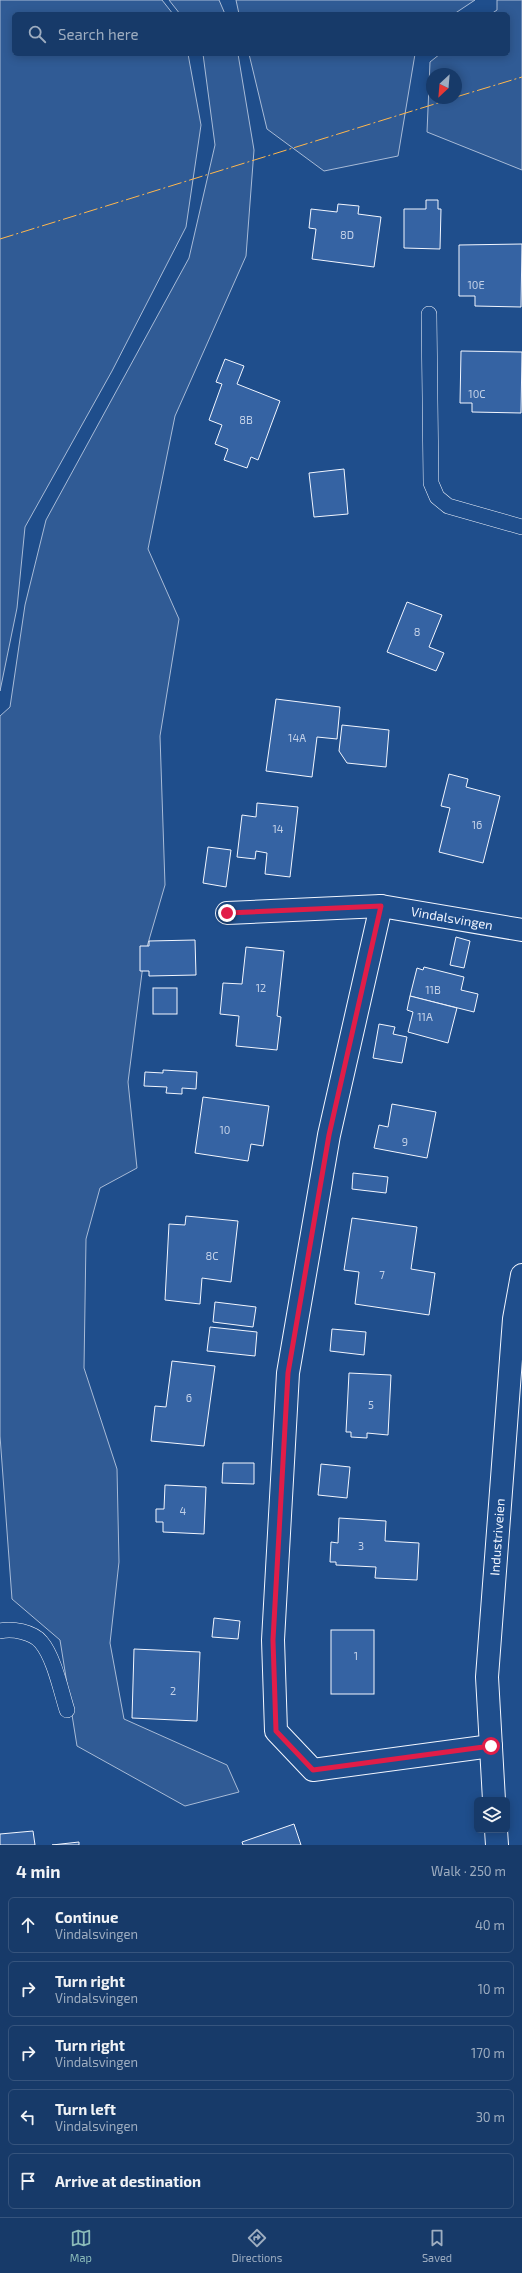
<!DOCTYPE html>
<html lang="en">
<head>
<meta charset="utf-8">
<style>
	body { margin:0; font-family:"Exo 2",sans-serif; background:#244571; color:#f1f3f6 }
	.controls { position:absolute; right:12px; bottom:12px; display:grid; overflow:hidden; border-radius:6px; box-shadow:0 2px 10px #0003 }
	.controls button { width:36px; height:36px; display:grid; place-items:center; padding:0; border:0; border-bottom:1px solid #36547d; background:#173a69; color:#f1f3f6; font:20px sans-serif }
	.compass { position:absolute; left:426px; top:68px; width:36px; height:36px; border-radius:50%; background:#173a69; box-shadow:0 2px 10px #0003; rotate:206deg }
	.stop { position:absolute; width:12px; height:12px; margin:-9px; border:3px solid #e11d48; border-radius:50%; background:#fff }
	.stop.end { background:#e11d48; border-color:#fff; box-shadow:0 1px 4px #0008 }
	.list { margin:0; padding:0; list-style:none }
	h2 { display:flex; justify-content:space-between; align-items:center; height:52px; margin:0; padding:0 16px; font-size:17px }
	h2 small { font-size:13px; font-weight:400; color:#9eadc0 }
	.list li { display:grid; grid-template-columns:26px 1fr auto; gap:12px; align-items:center; box-sizing:border-box; height:56px; margin:0 8px 8px; padding:0 8px; border:1px solid #36547d; border-radius:6px }
	.list b { display:block; font-size:15px; white-space:nowrap }
	.list p { margin:0; font-size:13px; white-space:nowrap; color:#9eadc0 }
	.list em { font-size:13px; font-style:normal; color:#9eadc0 }
	.icon { flex:none; width:22px; height:22px; fill:none; stroke:currentColor; stroke-width:2; stroke-linecap:round; stroke-linejoin:round }
	.map { position:relative; flex:none; width:522px; height:1845px; overflow:hidden }
	.search { position:absolute; background:#173a69; box-shadow:0 2px 10px #0003; left:12px; right:12px; top:12px; height:44px; display:flex; align-items:center; gap:10px; box-sizing:border-box; padding:0 14px; border-radius:6px; color:#9eadc0; font-size:15px }
	.sheet { height:372px; background:#173a69 }
	nav { display:flex; justify-content:space-around; align-items:center; box-sizing:border-box; height:56px; border-top:1px solid #36547d; background:#173a69; font-size:11px; color:#9eadc0 }
	nav a { display:grid; justify-items:center; gap:2px }
	nav .on { color:#8bbbb9 }
	.map>svg:first-child { display:block }
</style>
</head>
<body>
<div class="map">
<svg width="522" height="1845" viewBox="0 0 522 1845">
	<rect width="100%" height="100%" fill="#1f4e8c"/>
	<g fill="#305b95" stroke="#a8bbd7" fill-rule="evenodd">
		<path d="M0,0H162L173,14H14V54H188L201,125L186,227L112,371L25,527L17,608L0,691Z"/>
		<path d="M169,0H219L225,14H180Z"/>
		<path d="M236,0H475L454,14H239Z"/>
		<path d="M497,0H522V170L427,132L430,62L440,54H508V14H491L497,10ZM432,74H456V98H432Z"/>
		<path d="M203,54H238L254,150L246,256L175,416L148,549L179,619L160,736L165,885L144,957L128,1082L137,1168L100,1188L86,1239L84,1368L117,1469L119,1562L110,1643L124,1719L227,1765L239,1792L185,1806L77,1746L60,1640L12,1599L0,1436V716L10,707L25,605L46,520L189,258L215,145Z"/>
		<path d="M249,54H415L398,156L324,171L267,129Z"/>
	</g>
	<g fill="#3563a3" stroke="#f2f6ff">
		<path d="M426,200H438V209H441L440,249L404,248V209H426Z"/>
		<path d="M338,204L359,206L358,214L381,217L374,267L312,259L316,229L309,228L311,209L337,212Z"/>
		<path d="M522,244L521,307L475,306V296H459V245Z"/>
		<path d="M461,351L522,352L521,413L472,412V403H460Z"/>
		<path d="M225,359L244,366L237,384L280,401L258,460L251,457L247,468L224,460L228,449L215,444L222,425L209,420L222,384L216,382Z"/>
		<path d="M344,469L348,514L314,517L309,473Z"/>
		<path d="M407,602L442,615L429,647L444,653L436,671L387,652Z"/>
		<path d="M276,699L340,707L337,739L317,737L312,777L266,771Z"/>
		<path d="M342,725L389,730L386,767L347,763L339,751Z"/>
		<path d="M449,774L468,779L466,787L500,796L483,863L439,852L450,808L441,806Z"/>
		<path d="M257,803L298,807L290,877L265,874L267,853L256,851L255,859L237,857L242,815L256,817Z"/>
		<path d="M208,847L231,850L226,887L203,883Z"/>
		<path d="M456,937L470,941L464,968L450,965Z"/>
		<path d="M195,940L196,975L149,976V971H140V946H149V941Z"/>
		<path d="M246,947L284,951L277,1016L281,1017L277,1050L236,1046L239,1016L220,1014L223,983L242,984Z"/>
		<path d="M424,967L464,977L461,990L478,994L474,1012L410,996L417,968L423,970Z"/>
		<rect x="153" y="988" width="24" height="26"/>
		<path d="M410,996L457,1008L448,1043L408,1032L413,1012L407,1010Z"/>
		<path d="M379,1024L395,1027L393,1034L407,1037L402,1063L373,1058Z"/>
		<path d="M163,1070L197,1072L196,1089L182,1088V1094L166,1093L167,1087L144,1086L145,1072L163,1073Z"/>
		<path d="M203,1097L269,1106L263,1146L251,1144L248,1161L195,1153Z"/>
		<path d="M392,1104L436,1112L427,1158L374,1148L379,1125L388,1127Z"/>
		<path d="M353,1173L388,1177L386,1193L352,1189Z"/>
		<path d="M186,1216L238,1221L231,1282L202,1278L200,1304L165,1300L169,1224L185,1225Z"/>
		<path d="M352,1218L417,1227L411,1269L435,1273L429,1315L355,1304L359,1272L344,1270Z"/>
		<path d="M215,1302L256,1307L253,1327L213,1322Z"/>
		<path d="M210,1327L257,1332L255,1356L207,1351Z"/>
		<path d="M332,1329L366,1332L364,1355L330,1351Z"/>
		<path d="M172,1361L215,1366L204,1446L151,1441L155,1406L166,1407Z"/>
		<path d="M349,1373L391,1375L388,1435L367,1433V1438L351,1437V1432H346Z"/>
		<path d="M223,1463H254V1484L222,1483Z"/>
		<path d="M321,1464L350,1467L347,1498L318,1495Z"/>
		<path d="M165,1485L206,1487L204,1534L163,1532V1522H156V1509H164Z"/>
		<path d="M339,1518L386,1521L385,1541L419,1543L417,1580L375,1578L376,1567L336,1565V1562H330L331,1542L338,1543Z"/>
		<path d="M214,1618L240,1621L238,1639L212,1637Z"/>
		<rect x="331" y="1630" width="43" height="64"/>
		<path d="M134,1649L200,1652L197,1721L132,1718Z"/>
		<path d="M294,1824L301,1845H243L242,1842Z"/>
		<path d="M33,1831L35,1845H0V1834Z"/>
		<path d="M79,1842V1845H52Z"/>
	</g>
	<g fill="none" stroke-linecap="round" stroke-linejoin="round">
		<defs>
			<g id="lane">
				<path d="M429,314L431,483L437,497L448,506L522,527"/>
				<path d="M0,1631C12,1628 33,1632 41,1642C54,1657 61,1691 67,1710"/>
			</g>
			<g id="street">
				<path d="M381,906L329,1135L288,1373L273,1640L276,1731L313,1770L491,1746"/>
				<path d="M227,913L381,906L522,930"/>
				<path d="M494,1800L487,1677L514,1319L522,1275"/>
				<path d="M496,1830L497,1845"/>
			</g>
		</defs>
		<use href="#lane" stroke="#f2f6ff" stroke-width="16"/>
		<use href="#street" stroke="#f2f6ff" stroke-width="24"/>
		<use href="#lane" stroke="#1f4e8c" stroke-width="15"/>
		<use href="#street" stroke="#1f4e8c" stroke-width="22"/>
		<g stroke="#ffb74d" stroke-width="1" stroke-dasharray="14 3 2 3" stroke-linecap="butt">
			<path d="M456,97L522,77"/>
			<path d="M0,239L454,98"/>
		</g>
	</g>
	<g fill="none" stroke-linecap="round" stroke-linejoin="round">
		<path stroke="#e11d48" stroke-width="5" d="M227,913L381,906L329,1135L288,1373L273,1640L276,1731L313,1770L491,1746"/>
	</g>
	<g text-anchor="middle" stroke-width="3" stroke-linejoin="round" paint-order="stroke">
		<g font-size="11" fill="#c3d1e8">
			<text x="347" y="239">8D</text>
			<text x="476" y="289">10E</text>
			<text x="477" y="398">10C</text>
			<text x="246" y="424">8B</text>
			<text x="417" y="636">8</text>
			<text x="297" y="742">14A</text>
			<text x="477" y="829">16</text>
			<text x="278" y="833">14</text>
			<text x="261" y="992">12</text>
			<text x="433" y="994">11B</text>
			<text x="425" y="1021">11A</text>
			<text x="225" y="1134">10</text>
			<text x="405" y="1146">9</text>
			<text x="212" y="1260">8C</text>
			<text x="382" y="1279">7</text>
			<text x="189" y="1402">6</text>
			<text x="371" y="1409">5</text>
			<text x="183" y="1515">4</text>
			<text x="361" y="1550">3</text>
			<text x="356" y="1660">1</text>
			<text x="173" y="1695">2</text>
		</g>
		<g font-size="13" fill="#f2f6ff" stroke="#1f4e8c">
			<text transform="translate(452 918) rotate(10)" y="5">Vindalsvingen</text>
			<text transform="translate(497 1537) rotate(-86)" y="5">Industriveien</text>
		</g>
	</g>
</svg>
<div class="controls">
<button><svg class="icon" aria-label="layers" viewBox="0 0 24 24"><path d="M12 4l9 5-9 5-9-5zM3 14l9 5 9-5"/></svg></button>
</div>
<svg class="compass" viewBox="-18 -18 36 36"><path d="M0-13l5 13h-10z" fill="#e53935"/><path d="M0 13l5-13h-10z" fill="#9eadc0"/></svg>
<div class="stop" style="left:491px;top:1746px"></div>
<div class="stop end" style="left:227px;top:913px"></div>
<div class="search"><svg class="icon" aria-label="search" viewBox="0 0 24 24"><circle cx="10" cy="10" r="6"/><path d="M15 15l6 6"/></svg>Search here</div>
</div>
<section class="sheet">
<h2>4 min<small>Walk · 250 m</small></h2>
<ul class="list">
<li><svg class="icon" aria-label="ahead" viewBox="0 0 24 24"><path d="M12 20V5M6 11l6-6 6 6"/></svg><div><b>Continue</b><p>Vindalsvingen</p></div><em>40 m</em></li>
<li><svg class="icon" aria-label="right" viewBox="0 0 24 24"><path d="M7 20v-9h11M14 6l5 5-5 5"/></svg><div><b>Turn right</b><p>Vindalsvingen</p></div><em>10 m</em></li>
<li><svg class="icon" aria-label="right" viewBox="0 0 24 24"><path d="M7 20v-9h11M14 6l5 5-5 5"/></svg><div><b>Turn right</b><p>Vindalsvingen</p></div><em>170 m</em></li>
<li><svg class="icon" aria-label="left" viewBox="0 0 24 24"><path d="M17 20v-9H6M10 6l-5 5 5 5"/></svg><div><b>Turn left</b><p>Vindalsvingen</p></div><em>30 m</em></li>
<li><svg class="icon" aria-label="arrive" viewBox="0 0 24 24"><path d="M6 21V4h12l-3 4 3 4H6"/></svg><div><b>Arrive at destination</b></div></li>
</ul>
</section>
<nav>
<a class="on"><svg class="icon" aria-label="map" viewBox="0 0 24 24"><path d="M3 6l6-2 6 2 6-2v14l-6 2-6-2-6 2zM9 4v14M15 6v14"/></svg>Map</a>
<a><svg class="icon" aria-label="directions" viewBox="0 0 24 24"><path d="M12 3l9 9-9 9-9-9zM9 14v-3h6M13 9l2 2-2 2"/></svg>Directions</a>
<a><svg class="icon" aria-label="saved" viewBox="0 0 24 24"><path d="M7 4h10v16l-5-4-5 4z"/></svg>Saved</a>
</nav>
</body>
</html>
